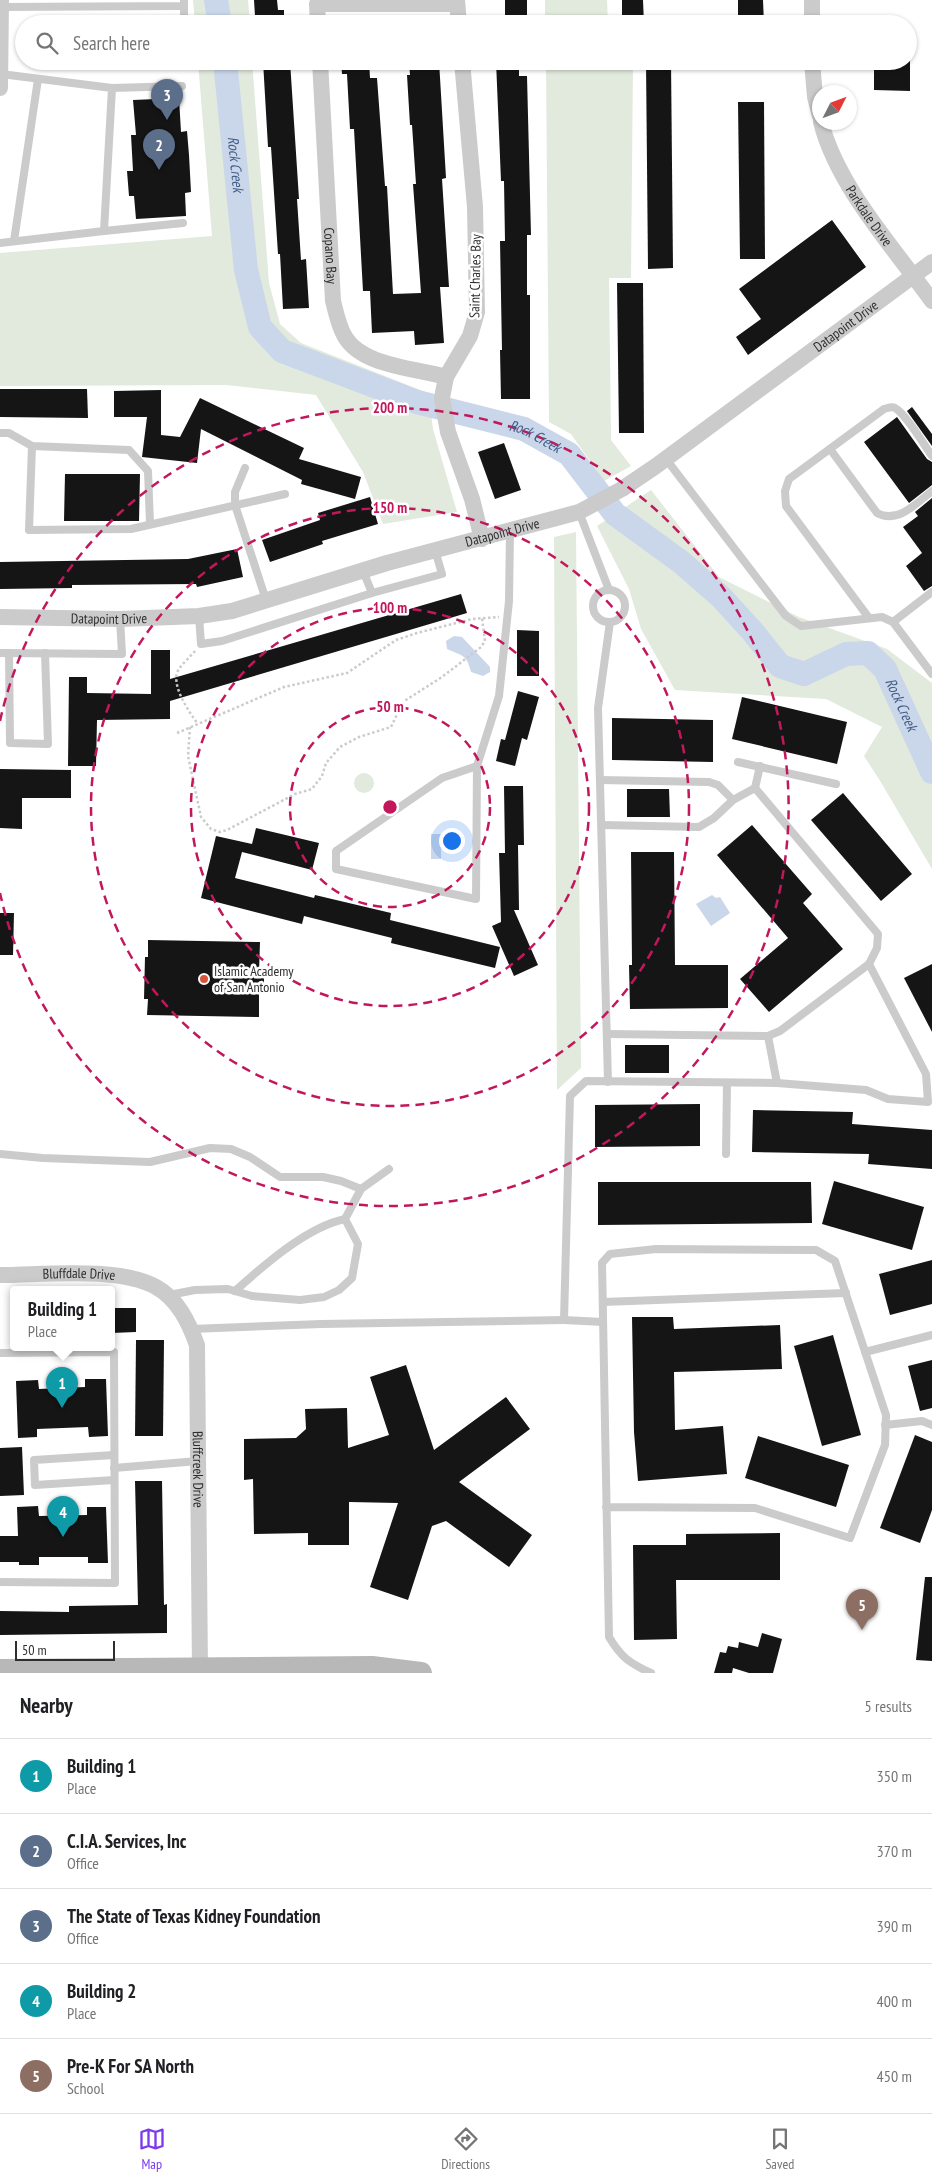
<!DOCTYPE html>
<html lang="en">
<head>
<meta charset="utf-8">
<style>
	body { margin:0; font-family:"PT Sans Narrow",sans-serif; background:#f6f6f6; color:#202124 }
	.compass { position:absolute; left:812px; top:85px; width:45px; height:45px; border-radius:50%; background:#fff; box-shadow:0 1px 4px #0004; rotate:48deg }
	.scale { position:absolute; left:15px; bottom:12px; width:100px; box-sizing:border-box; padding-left:5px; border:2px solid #2e2e2e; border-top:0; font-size:14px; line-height:18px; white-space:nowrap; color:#2e2e2e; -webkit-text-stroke:4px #fff; paint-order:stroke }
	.you { position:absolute; left:451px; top:840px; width:18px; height:18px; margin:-12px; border:4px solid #fff; border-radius:50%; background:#1a73e8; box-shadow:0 0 0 8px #1a73e833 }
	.badge { display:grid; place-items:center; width:32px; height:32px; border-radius:50%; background:#7c3aed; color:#fff; font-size:16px; font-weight:700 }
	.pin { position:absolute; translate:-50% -41px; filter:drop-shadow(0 1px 2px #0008) }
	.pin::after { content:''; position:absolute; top:26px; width:18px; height:15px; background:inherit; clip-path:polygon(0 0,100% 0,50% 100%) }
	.popup { position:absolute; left:10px; top:1286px; width:105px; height:65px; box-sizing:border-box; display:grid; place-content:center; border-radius:5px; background:#fff; filter:drop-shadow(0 1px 4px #0005); font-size:16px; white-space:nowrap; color:#757577 }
	.popup b { font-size:19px; color:#202124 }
	.popup::after { content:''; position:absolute; left:50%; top:100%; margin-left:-10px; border:10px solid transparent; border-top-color:#fff }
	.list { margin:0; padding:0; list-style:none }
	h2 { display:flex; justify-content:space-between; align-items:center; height:65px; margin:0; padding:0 20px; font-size:21px }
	h2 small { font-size:16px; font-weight:400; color:#757577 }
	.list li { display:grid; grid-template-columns:32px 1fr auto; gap:15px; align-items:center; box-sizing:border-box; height:75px; padding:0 20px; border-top:1px solid #e0e0e0 }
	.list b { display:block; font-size:19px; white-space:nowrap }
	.list p { margin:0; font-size:16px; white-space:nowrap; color:#757577 }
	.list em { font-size:16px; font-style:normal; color:#757577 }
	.icon { flex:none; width:28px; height:28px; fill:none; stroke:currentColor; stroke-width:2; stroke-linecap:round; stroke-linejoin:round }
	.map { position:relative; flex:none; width:932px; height:1673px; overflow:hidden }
	.search { position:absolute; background:#fff; box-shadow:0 1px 4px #0004; left:15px; right:15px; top:15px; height:55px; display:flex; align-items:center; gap:12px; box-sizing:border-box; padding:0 18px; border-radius:28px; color:#757577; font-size:19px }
	.sheet { height:440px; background:#fff }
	nav { display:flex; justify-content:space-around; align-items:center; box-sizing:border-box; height:70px; border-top:1px solid #e0e0e0; background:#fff; font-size:14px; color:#757577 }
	nav a { display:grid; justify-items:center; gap:2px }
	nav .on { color:#7c3aed }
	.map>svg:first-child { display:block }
</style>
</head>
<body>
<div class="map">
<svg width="932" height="1673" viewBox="0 0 932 1673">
	<rect width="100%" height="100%" fill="#fff"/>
	<g fill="#e1eadd">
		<path d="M193,0H248L250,24H195Z"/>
		<path d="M545,0H607L608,24H545Z"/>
		<path d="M198,61H252L269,283L280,324L301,343L428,393L433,429L457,512L383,524L363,472L316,395L226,385L0,386V253L212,236Z"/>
		<path d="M546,61H633L631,278H609L611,440L631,466L604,481L571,434L549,422Z"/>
		<path d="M651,490L719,577L799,617L887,649L932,683V869L879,779L864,756L882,727L826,699L675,690L641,629L629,589L597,526Z"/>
		<path d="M576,532L581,1068L557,1090L554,537Z"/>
		<circle cx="364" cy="783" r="10"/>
	</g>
	<g fill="#cad6e9">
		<path d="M454,636L462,637L490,667V672L483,676L471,672C467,655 463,656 447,649L446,641Z"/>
		<rect x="431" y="834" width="10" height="25"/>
		<path d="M712,895L716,898L720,897L730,913L711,926L696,904Z"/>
	</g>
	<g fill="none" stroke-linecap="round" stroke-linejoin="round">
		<g stroke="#cad6e9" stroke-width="24">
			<path d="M216,0L220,24"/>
			<path id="s1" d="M225,61L246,270L260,327L282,351L417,402L524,429L569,454L615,514L681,562L721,597L753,632L780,666L804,674L846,654L868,653L885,669L932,772"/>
		</g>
	</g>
	<g fill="#151515">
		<path d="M254,0H277L278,10H284V24H260V16H255Z"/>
		<path d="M505,0H527V17H518V24H505Z"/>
		<path d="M622,0H643L644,24H622Z"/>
		<path d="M738,0H763L764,24H738Z"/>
		<path d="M263,61H290L299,199H297L301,260L306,259L309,308L283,309L280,254H278L271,147H268Z"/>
		<path d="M341,61H369L370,78H377L385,186H387L393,294L421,293L413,184H416L412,125H410L407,75H410L409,61H439L446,178L442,179L449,287H440L444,343L415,345L414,331L372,333L370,291H363L354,129H350L347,74H342Z"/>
		<path d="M496,61H519V76H527L531,235H527V295H530V399H501L500,350H502L500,241H505L504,181H501Z"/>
		<path d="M646,61H671L673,268L648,269Z"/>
		<path d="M874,61H910V91L874,90Z"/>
		<path d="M179,98L181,132L187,131L189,155L191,192L185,193L186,216L136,219L134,196H129L127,171H133L131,135H136L133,100Z"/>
		<path d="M738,102H764L765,259H740Z"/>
		<path d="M832,220L866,267L748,355L736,337L761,319L739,289Z"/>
		<path d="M617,283H643L644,433H619Z"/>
		<path d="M0,389H87L88,418L0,417Z"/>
		<path d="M161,390V435L180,437L200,398L304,448L299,459L361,477L355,499L301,484L302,480L201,429L197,463L142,457L147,417H114V391Z"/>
		<path d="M912,407L932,434V446L907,411Z"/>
		<path d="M897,417L927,459L932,462V485L909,503L864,442Z"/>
		<path d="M504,443L521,490L495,499L478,452Z"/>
		<path d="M65,474H140L139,521H64Z"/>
		<path d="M370,497L378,524L322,541L323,544L270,562L262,540L320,520L318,513Z"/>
		<path d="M932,498V586L924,591L906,566L922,553L903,527L918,516L915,512Z"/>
		<path d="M237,549L243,577L197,587L196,584L72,585V588L0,589V562L188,559Z"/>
		<path d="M461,594L467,613L170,701V719L97,720L96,766H68L69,677H87V693L151,694V650H170V679Z"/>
		<path d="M517,630L539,631V676H517Z"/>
		<path d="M518,691L539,697L527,740L522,738L515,766L496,761L501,739L505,740Z"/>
		<path d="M742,697L847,722L837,764L732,739Z"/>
		<path d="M612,718L713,720V762L612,760Z"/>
		<path d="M0,769L71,770V798H22V829L0,828Z"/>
		<path d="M504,786H523L524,845H518L519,910H514L538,965L514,976L492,926L501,922L499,853H505Z"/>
		<path d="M627,789H669L670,817H627Z"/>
		<path d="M843,793L912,874L881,901L811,820Z"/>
		<path d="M752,825L812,894L803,903L843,949L769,1012L740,979L788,938L717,855Z"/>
		<path d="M256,828L319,843L312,870L242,852L235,878L314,898L315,895L391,913L390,920L500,947L495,968L391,943L392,938L304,916L302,924L201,898L216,836L252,844Z"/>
		<path d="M631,852H674L675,965H728V1008L630,1009L629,965H632Z"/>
		<path d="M0,913H14L13,955H0Z"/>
		<path d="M148,940L260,942L259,972H264V985H259V1017L147,1015L148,999H144L145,957H148Z"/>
		<path d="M932,964V1032L904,978Z"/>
		<rect x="625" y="1045" width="44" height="28"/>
		<path d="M700,1104V1146L595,1147V1105Z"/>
		<path d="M753,1110L853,1112L852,1124L932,1130V1169L868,1164L869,1154L752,1152Z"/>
		<path d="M834,1181L924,1207L912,1250L822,1224Z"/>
		<path d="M598,1182H811L812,1223L598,1225Z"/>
		<path d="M932,1260V1304L890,1315L879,1274Z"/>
		<path d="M111,1308H136V1332L111,1333Z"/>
		<path d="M632,1317H673L674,1329L780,1325L782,1369L674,1372L675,1430L723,1426L727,1474L638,1481L634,1432Z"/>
		<path d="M833,1335L861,1435L822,1446L794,1346Z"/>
		<path d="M136,1340H164L163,1436H135Z"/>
		<path d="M932,1360V1408L920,1411L908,1366Z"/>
		<path d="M406,1365L434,1450L506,1397L530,1429L459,1482L532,1535L509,1567L446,1521L432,1526L408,1600L370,1587L398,1503L349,1502V1545H308V1533L254,1534L253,1479L244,1480V1439L296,1438L306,1429L305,1409L347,1408L348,1448L389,1435L370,1377Z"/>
		<path d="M85,1379H106L108,1436L89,1437L88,1427L37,1429V1437L18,1438L16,1381L38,1380L39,1389L85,1387Z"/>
		<path d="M915,1435L932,1442V1510L920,1543L880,1528Z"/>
		<path d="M758,1436L849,1465L836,1507L745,1478Z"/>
		<path d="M22,1447L24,1495L0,1496V1448Z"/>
		<path d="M135,1481H162L164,1605L167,1604V1633L0,1635V1611L69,1612V1606L138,1605Z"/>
		<path d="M38,1506L39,1516L87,1515V1507H106L108,1563H88V1557H39V1565H19V1562H0V1536H18L17,1507Z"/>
		<path d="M780,1533V1580H676L677,1639L634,1640L633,1545H686V1534Z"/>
		<path d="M925,1577H932V1661L916,1660Z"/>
		<path d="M762,1633L782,1639L773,1673H749L733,1668L732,1673H714L720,1652L726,1653L728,1646L738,1648L739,1642L758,1647Z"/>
	</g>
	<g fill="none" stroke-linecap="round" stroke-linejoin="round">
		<g stroke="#cbcbcb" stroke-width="2.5" stroke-dasharray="2.5 2.5" stroke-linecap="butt">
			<path d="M195,651C190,657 183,663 179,669C169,683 189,712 198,724"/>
			<path d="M190,727L188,756L201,817L211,829L220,832L227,830L295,794L312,789L322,776L326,763L340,747L359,737L391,727L400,708L406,700L442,677L481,647L485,641L482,618"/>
			<path d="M177,733L284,687L347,673L396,640L417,633L472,619L499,617"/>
		</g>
		<g stroke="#cbcbcb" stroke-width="8">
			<path d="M184,6V24"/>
			<path d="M1,7L184,6V0"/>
			<path d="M185,61V64"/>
			<path d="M112,88L182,86"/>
			<path d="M104,231L183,223"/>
			<path d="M14,241L38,79"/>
			<path d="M0,243L104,231L112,88L1,74"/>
			<path d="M0,433H9L32,446L129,450L148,471L150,524"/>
			<path d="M32,446L29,530L131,529L285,494"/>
			<path d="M830,449L877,513C897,524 916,504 932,491"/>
			<path d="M666,459L786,616L801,626L882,617L893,622L932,674"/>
			<path d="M245,468L235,492V505L266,600"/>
			<path d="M579,512L609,590"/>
			<path d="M363,571L372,593"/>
			<circle cx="609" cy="606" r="16"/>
			<path d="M199,616L201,644L222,641L372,593L442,574L435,550"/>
			<path d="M869,618L786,506L785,491L789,479L884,409C888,408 892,406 895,408C906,414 924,445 932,456"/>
			<path d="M893,622L932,592"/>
			<path d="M0,653L122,654L120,619"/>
			<path d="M9,653L10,743L48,744L45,653"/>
			<path d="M738,762L836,784"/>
			<path d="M477,766L476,899L336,869V851L442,778L477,766L499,696L509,601L510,531"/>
			<path d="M600,780L709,782L718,785L733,800"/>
			<path d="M755,788L760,766"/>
			<path d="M602,825L699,827L714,818L733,800L755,788L878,934L877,948L869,964L926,1074L928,1102L888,1099L866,1090L777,1083L586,1081L570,1096L564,1320L603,1322"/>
			<path d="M607,1034L768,1036L780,1031L869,964"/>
			<path d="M768,1036L777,1083"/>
			<path d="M608,1082L598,708L610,622"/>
			<path d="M0,1154L43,1158L150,1162L210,1148L231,1149L250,1157L280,1177H323L341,1181L361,1189"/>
			<path d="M726,1154L727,1083"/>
			<path d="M235,1291C264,1265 307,1227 345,1219"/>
			<path d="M169,1295L195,1290L228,1289L252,1296L300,1300L324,1297L339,1290L352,1278L358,1244L345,1219L361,1189L389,1169"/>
			<path d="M603,1302L846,1293"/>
			<path d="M191,1329L321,1324L564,1320"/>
			<path d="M865,1352L932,1335"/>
			<path d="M0,1353L114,1352L115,1583L0,1582"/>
			<path d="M885,1425L922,1421L932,1425"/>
			<path d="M114,1455L34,1460L35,1485L114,1480"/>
			<path d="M114,1468L198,1461"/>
			<path d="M606,1507L755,1508L850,1538L885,1445L886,1415L835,1261L816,1250L656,1249L610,1254L602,1263L609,1637C621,1657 629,1663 651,1673"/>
		</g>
		<g stroke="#cbcbcb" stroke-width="16">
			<path d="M457,0L459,24"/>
			<path d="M318,24L317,4H457"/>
			<path d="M812,24V0"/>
			<path id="s2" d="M320,61L333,301C336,312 338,324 344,335C360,366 415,368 446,377"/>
			<path d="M462,61L475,207L477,312L470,336L446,377L442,398L448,432L472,499L482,539"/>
			<path d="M812,61L815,97L820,116"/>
			<path d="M0,88L1,0"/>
			<path id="s3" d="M821,122C837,186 894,248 932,301"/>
			<path id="s4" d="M0,617L120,619L199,616L232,611L387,563L579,512L622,489L656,466L932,262"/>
			<path id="s5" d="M0,1275C42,1275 119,1266 156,1287C178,1299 189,1323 197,1345L200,1673"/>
		</g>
		<path stroke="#b8b8b8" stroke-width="22" d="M0,1670L372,1667L421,1673"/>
	</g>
	<g fill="none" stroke="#c2185b" stroke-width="2.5" stroke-dasharray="9 6">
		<circle cx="390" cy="807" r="100"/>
		<circle cx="390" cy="807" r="199"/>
		<circle cx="390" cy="807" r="299"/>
		<path d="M0 721A399 399 0 1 1 0 893"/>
	</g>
	<circle fill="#d8553d" stroke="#fff" stroke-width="2" cx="204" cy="979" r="5"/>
	<g text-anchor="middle" stroke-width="5" stroke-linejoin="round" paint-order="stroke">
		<g font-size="14" fill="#2e2e2e" stroke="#fff">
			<text dy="5" stroke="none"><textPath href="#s3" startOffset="106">Parkdale Drive</textPath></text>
			<text dy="5" stroke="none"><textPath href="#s2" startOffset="195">Copano Bay</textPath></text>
			<text transform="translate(475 276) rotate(-89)" y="5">Saint Charles Bay</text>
			<text dy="5" stroke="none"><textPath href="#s4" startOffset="919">Datapoint Drive</textPath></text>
			<text dy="5" stroke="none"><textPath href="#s4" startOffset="514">Datapoint Drive</textPath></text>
			<text dy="5" stroke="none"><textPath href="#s4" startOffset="109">Datapoint Drive</textPath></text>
			<text dy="5" stroke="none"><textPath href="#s5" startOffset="79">Bluffdale Drive</textPath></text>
			<text dy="5" stroke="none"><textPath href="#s5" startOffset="355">Bluffcreek Drive</textPath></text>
		</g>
		<g font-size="14" fill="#2e2e2e" stroke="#fff" text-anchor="start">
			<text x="214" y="976">Islamic Academy<tspan x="214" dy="16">of San Antonio</tspan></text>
		</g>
		<g font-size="15" font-style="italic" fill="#425e8a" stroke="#fff">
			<text dy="5" stroke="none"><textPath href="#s1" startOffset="104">Rock Creek</textPath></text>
			<text dy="5" stroke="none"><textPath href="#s1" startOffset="569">Rock Creek</textPath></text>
			<text dy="5" stroke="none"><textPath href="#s1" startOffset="1065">Rock Creek</textPath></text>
		</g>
	</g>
	<circle cx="390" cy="807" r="8" fill="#c2185b" stroke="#fff" stroke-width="2.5"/>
	<g font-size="15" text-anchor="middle" font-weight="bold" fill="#c2185b" stroke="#fff" stroke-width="5" stroke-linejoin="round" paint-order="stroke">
		<text x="390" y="413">200 m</text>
		<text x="390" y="513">150 m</text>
		<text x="390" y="613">100 m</text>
		<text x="390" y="712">50 m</text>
	</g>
</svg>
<svg class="compass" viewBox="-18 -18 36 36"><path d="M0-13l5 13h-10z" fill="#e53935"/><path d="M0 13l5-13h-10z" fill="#757577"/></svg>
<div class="scale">50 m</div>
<div class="you"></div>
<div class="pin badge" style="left:62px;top:1408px;background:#0f9aa8">1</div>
<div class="popup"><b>Building 1</b>Place</div>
<div class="pin badge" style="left:159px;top:170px;background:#5c6f8a">2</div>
<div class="pin badge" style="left:167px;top:120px;background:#5c6f8a">3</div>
<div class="pin badge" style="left:63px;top:1537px;background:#0f9aa8">4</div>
<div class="pin badge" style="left:862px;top:1630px;background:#8d6e63">5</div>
<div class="search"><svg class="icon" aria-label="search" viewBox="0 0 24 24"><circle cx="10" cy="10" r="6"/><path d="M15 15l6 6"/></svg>Search here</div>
</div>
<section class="sheet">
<h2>Nearby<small>5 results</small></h2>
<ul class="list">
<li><span class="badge" style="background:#0f9aa8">1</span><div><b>Building 1</b><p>Place</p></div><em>350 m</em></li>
<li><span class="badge" style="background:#5c6f8a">2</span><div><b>C.I.A. Services, Inc</b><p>Office</p></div><em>370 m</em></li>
<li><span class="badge" style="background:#5c6f8a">3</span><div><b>The State of Texas Kidney Foundation</b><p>Office</p></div><em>390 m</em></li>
<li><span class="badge" style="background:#0f9aa8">4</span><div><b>Building 2</b><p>Place</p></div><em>400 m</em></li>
<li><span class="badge" style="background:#8d6e63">5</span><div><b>Pre-K For SA North</b><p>School</p></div><em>450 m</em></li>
</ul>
</section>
<nav>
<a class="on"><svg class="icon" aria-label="map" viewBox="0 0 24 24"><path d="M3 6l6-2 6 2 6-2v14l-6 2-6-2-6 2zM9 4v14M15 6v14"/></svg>Map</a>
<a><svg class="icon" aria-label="directions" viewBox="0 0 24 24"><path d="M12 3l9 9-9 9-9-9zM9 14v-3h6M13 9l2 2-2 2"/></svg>Directions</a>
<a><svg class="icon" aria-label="saved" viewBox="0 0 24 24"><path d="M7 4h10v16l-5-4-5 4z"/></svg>Saved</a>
</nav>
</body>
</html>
